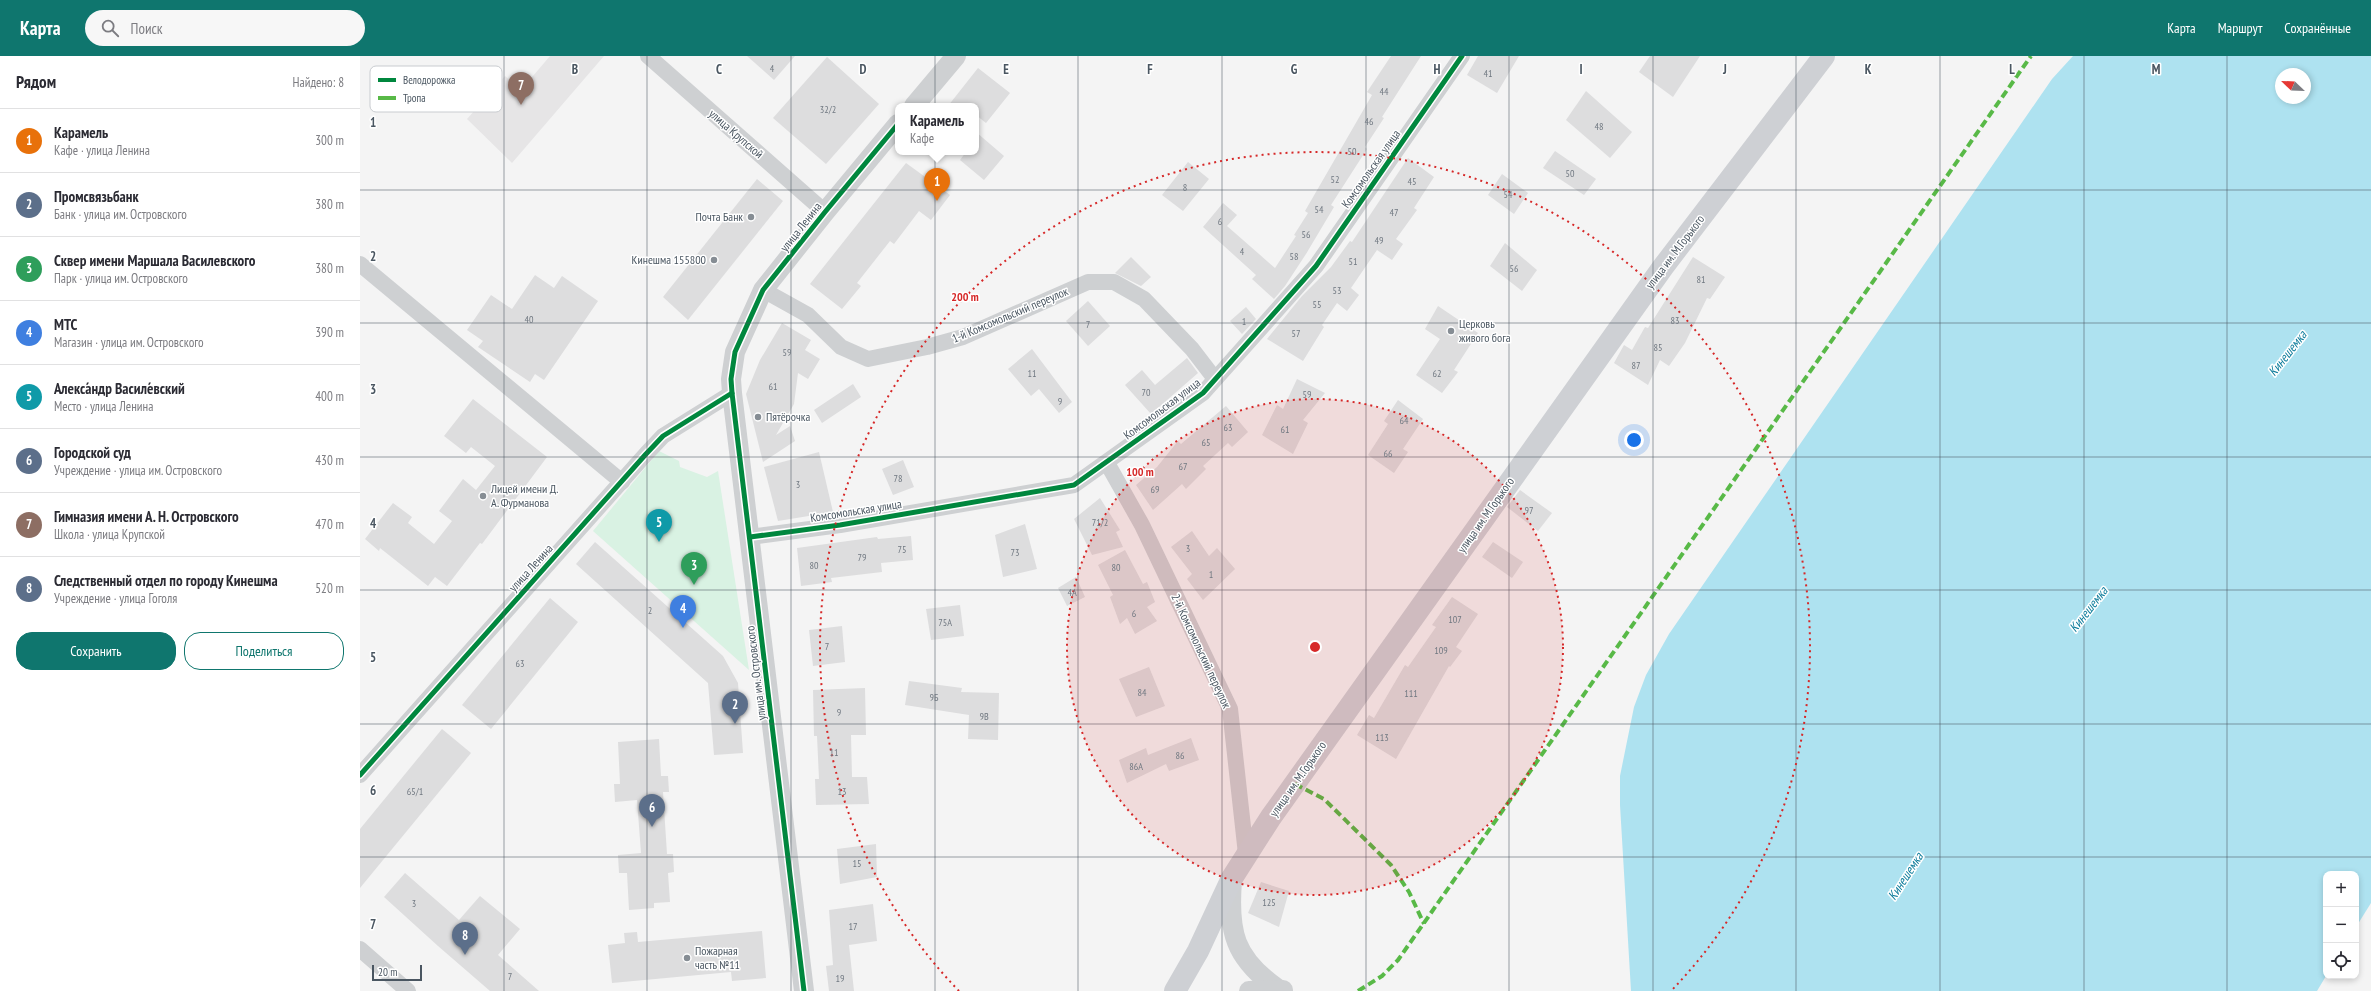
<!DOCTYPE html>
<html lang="ru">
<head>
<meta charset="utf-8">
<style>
	body { margin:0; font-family:"PT Sans Narrow",sans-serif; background:#f7f7f7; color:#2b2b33 }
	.controls { position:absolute; right:12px; bottom:12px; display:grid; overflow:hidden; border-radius:8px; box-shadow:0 2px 6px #0003 }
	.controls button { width:36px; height:36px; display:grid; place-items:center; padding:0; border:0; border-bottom:1px solid #e1e1e2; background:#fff; color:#2b2b33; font:20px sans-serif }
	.compass { position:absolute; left:1915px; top:12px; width:36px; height:36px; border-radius:50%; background:#fff; box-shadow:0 2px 6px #0003; rotate:293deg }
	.scale { position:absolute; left:12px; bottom:10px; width:50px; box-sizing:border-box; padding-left:4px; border:2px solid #4a5661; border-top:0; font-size:11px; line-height:14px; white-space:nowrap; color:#4a5661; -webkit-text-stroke:3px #fff; paint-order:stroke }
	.you { position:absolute; left:1274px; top:384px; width:14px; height:14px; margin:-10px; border:3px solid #fff; border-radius:50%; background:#1a73e8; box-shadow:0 0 0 6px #1a73e833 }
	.badge { display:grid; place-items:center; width:26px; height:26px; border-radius:50%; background:#0f766e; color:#fff; font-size:13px; font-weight:700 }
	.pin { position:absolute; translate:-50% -33px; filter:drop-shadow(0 1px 2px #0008) }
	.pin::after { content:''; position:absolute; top:21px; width:14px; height:12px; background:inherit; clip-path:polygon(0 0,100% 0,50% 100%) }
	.popup { position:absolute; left:535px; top:47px; width:84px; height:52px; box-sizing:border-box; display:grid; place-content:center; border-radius:8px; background:#fff; filter:drop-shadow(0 1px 3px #0005); font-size:13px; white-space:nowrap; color:#7c7c81 }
	.popup b { font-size:15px; color:#2b2b33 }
	.popup::after { content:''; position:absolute; left:50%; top:100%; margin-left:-8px; border:8px solid transparent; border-top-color:#fff }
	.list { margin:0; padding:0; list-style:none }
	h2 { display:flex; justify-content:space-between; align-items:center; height:52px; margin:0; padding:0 16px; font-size:17px }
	h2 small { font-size:13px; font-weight:400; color:#7c7c81 }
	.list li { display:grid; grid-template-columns:26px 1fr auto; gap:12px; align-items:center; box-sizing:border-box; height:64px; padding:0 16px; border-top:1px solid #e1e1e2 }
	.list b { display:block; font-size:15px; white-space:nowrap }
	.list p { margin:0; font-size:13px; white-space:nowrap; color:#7c7c81 }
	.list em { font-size:13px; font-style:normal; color:#7c7c81 }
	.actions { display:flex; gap:8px; padding:12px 16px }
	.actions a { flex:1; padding:9px 0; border:1px solid #0f766e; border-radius:16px; text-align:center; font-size:14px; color:#0f766e }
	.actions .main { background:#0f766e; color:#fff }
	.icon { flex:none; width:22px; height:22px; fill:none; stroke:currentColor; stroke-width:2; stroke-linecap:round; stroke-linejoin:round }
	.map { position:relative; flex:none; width:2011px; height:935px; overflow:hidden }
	header { display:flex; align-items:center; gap:24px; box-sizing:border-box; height:56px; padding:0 20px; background:#0f766e; color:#fff }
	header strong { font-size:19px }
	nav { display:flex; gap:22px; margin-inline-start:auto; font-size:14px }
	.search { width:280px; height:36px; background:#f7f7f7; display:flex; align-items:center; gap:10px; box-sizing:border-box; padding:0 14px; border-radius:22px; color:#7c7c81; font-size:15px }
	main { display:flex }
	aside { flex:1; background:#fff }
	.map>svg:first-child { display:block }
</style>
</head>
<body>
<header>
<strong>Карта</strong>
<div class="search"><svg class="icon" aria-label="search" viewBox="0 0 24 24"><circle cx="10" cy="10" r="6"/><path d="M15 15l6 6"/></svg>Поиск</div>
<nav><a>Карта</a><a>Маршрут</a><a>Сохранённые</a></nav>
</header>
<main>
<aside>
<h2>Рядом<small>Найдено: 8</small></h2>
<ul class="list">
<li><span class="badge" style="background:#e8710a">1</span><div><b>Карамель</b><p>Кафе · улица Ленина</p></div><em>300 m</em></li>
<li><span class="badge" style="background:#5c6f8a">2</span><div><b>Промсвязьбанк</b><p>Банк · улица им. Островского</p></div><em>380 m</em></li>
<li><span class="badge" style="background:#2e9e5b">3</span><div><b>Сквер имени Маршала Василевского</b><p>Парк · улица им. Островского</p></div><em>380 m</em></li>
<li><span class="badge" style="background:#3f7fe0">4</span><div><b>МТС</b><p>Магазин · улица им. Островского</p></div><em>390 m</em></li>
<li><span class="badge" style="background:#0f9aa8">5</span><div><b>Алекса́ндр Василе́вский</b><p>Место · улица Ленина</p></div><em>400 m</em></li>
<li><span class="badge" style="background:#5c6f8a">6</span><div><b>Городской суд</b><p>Учреждение · улица им. Островского</p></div><em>430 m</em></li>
<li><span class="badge" style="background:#8d6e63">7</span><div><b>Гимназия имени А. Н. Островского</b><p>Школа · улица Крупской</p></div><em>470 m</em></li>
<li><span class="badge" style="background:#5c6f8a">8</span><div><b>Следственный отдел по городу Кинешма</b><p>Учреждение · улица Гоголя</p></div><em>520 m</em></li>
</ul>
<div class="actions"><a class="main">Сохранить</a><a>Поделиться</a></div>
</aside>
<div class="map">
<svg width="2011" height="935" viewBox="0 0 2011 935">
	<rect width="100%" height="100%" fill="#f4f4f4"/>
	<path fill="#e6e5e6" d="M190,0H244L152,107L107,63L145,20L161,34Z"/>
	<path fill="#d9f2e3" d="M299,395L319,405L320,411L347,421L358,415L389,614L233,475Z"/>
	<path fill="#aee2f0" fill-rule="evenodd" d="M1713,0H2011V847L1996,871V818H1966V920L1957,935H1271L1260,749V720L1274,651L1286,619L1309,578L1692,23ZM1921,18H1945V42H1921Z"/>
	<g fill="#ddddde">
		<path d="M387,0H435L414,24Z"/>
		<path d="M1031,0H1061L1022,61L1024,62L1005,91L1007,93L971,149L974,151L946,198L925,230L914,243L892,223L896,219L843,171L863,147L877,159L867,170L915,212L936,180L934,179L948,157L945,155L1012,39L1007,36Z"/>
		<path d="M1118,0H1159L1137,37L1107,19Z"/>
		<path d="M1290,0H1340L1313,41L1279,16Z"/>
		<path d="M467,1L519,48L466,108L413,62Z"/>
		<path d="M618,12L650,37L626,67L616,59V50H588Z"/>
		<path d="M1226,35L1272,76L1250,102L1206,64Z"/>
		<path d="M616,76L644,100L624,124L600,104L606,96H616Z"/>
		<path d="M1195,95L1236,123L1224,139L1183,112Z"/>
		<path d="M1048,102L1074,121L1054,152L1057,154L1036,183L1043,188L1032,204L1017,194L991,232L999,239L987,255L977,247L962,269L964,271L943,305L907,283L942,240L971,211L990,185L992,186Z"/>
		<path d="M828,106L849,123L823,155L802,139Z"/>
		<path d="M546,107L590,139L571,164L559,155L534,188L530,185L497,227L501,230L482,253L450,228Z"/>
		<path d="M1142,118L1168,137L1154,158L1128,139Z"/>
		<path d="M397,123L423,145L328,264L303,241Z"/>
		<path d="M1145,187L1177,214L1162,235L1130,210Z"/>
		<path d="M771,201L791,221L781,230L755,217Z"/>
		<path d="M1333,201L1365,221L1350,243L1347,242L1325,287L1309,310L1300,304L1288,329L1254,307L1264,289L1272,294L1285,271L1288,272Z"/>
		<path d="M175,219L194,232L202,220L238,245L184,324L175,318L170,326L118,291L123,285L107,274L131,239L152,253Z"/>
		<path d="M728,245L750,270L728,290L706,265Z"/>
		<path d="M1078,250L1118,277L1094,314L1098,316L1082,337L1056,319L1080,283L1065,273Z"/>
		<path d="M886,251L896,263L882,278L870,265Z"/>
		<path d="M422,267L451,284L445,294L460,303L448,323L438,317L434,348L416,379L430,370L435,385L403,406L386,338L400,304Z"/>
		<path d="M672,293L712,346L699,357L679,333L671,340L648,313Z"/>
		<path d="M827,302L838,317L791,358L765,329L782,314L795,329Z"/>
		<path d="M937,323L965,337L943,364L948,367L933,398L902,379L917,349L923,353Z"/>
		<path d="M493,328L501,341L462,367L454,354Z"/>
		<path d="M113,343L187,401L122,488L120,487L87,530L75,521L68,530L20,492L19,495L5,483L33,447L52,461L48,467L74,488L92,465L79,455L103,423L116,434L135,410L111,391L106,397L84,380Z"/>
		<path d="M1038,344L1063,363L1043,393L1048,396L1034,417L1008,399L1028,368L1024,365Z"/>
		<path d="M866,350L888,376L872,391L868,387L843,410L846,413L826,433L822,428L793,454L776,429L797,411L818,385L821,388Z"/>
		<path d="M459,396L473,456L418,465L404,411Z"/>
		<path d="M543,404L554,431L533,439L522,413Z"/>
		<path d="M1160,434L1192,457L1178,475L1147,451Z"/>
		<path d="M740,442L760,474L756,476L763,491L732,499L714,463Z"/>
		<path d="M665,468L677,513L643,521L635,479Z"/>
		<path d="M832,475L849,500L857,492L875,513L843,544L827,523L832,518L811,491Z"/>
		<path d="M551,480L553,504L521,507L522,516L471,522L472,526L441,530L437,492L517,481L518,483Z"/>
		<path d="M235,486L363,600L378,627L383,697L354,699L348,627L216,508Z"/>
		<path d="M1133,486L1163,506L1152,522L1122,501Z"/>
		<path d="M765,494L783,528L787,526L795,546L787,551L797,565L775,578L767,562L760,568L750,541L753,539L738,509Z"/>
		<path d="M716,521L725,541L707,550L698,532Z"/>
		<path d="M1092,541L1118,558L1096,591L1102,595L1090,611L1089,610L1036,703L997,679L1009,659L1014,662L1045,609L1048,611L1076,571L1072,569Z"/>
		<path d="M190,542L218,566L131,673L102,649Z"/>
		<path d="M600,549L604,580L571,584L566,553Z"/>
		<path d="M482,570L485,606L453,610L449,574Z"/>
		<path d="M789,611L805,650L776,661L759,623Z"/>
		<path d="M549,625L602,632L601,636L639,637L638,684L608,683L609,659L545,649Z"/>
		<path d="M505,632L506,679H491L492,721H507L509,748L456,749L455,723H459L457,680H454L453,634Z"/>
		<path d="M82,673L111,697L0,832V773Z"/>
		<path d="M831,682L839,704L809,715L806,708L767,727L759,704L786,692L788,699Z"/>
		<path d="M299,683L301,720H308L309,736H303L307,798H313L314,816L308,817L310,846L294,847V852L269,854L267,817H259L258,799L281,797L277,744L255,746L254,728H260L258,686Z"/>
		<path d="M516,788L517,821L480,828L477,793Z"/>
		<path d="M45,817L99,864L120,840L160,873L138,899L179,935H130L78,890L24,841Z"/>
		<path d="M901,826L929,835L919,871L888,857Z"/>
		<path d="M513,848L517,885L489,889L494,935H469L466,910L473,909L469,854Z"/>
		<path d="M402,875L406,922L372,925L371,916L252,927L248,889L265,887L264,877L277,876L278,886Z"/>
	</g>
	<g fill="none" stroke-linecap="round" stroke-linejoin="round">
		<g stroke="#ced0d2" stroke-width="16">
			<path d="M288,0L465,156"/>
			<path d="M0,208L262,426"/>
			<path d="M403,234L448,259L481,291L508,303L567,291L603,281L728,226H754L784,243L832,293L855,323"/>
			<path d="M747,407L782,469L870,653L886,798"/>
			<path d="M390,481L480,469L714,429L843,337L956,210L1102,0"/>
			<path d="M0,719L286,398L303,380L372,337"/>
			<path d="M0,893L48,935"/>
		</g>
		<g stroke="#ced0d2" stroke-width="20">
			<path d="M554,50L596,0"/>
			<path d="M872,825C868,876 874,902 918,933"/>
			<path d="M444,935L372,337L371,323L375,296L403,234L465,156L538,68"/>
			<path d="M889,935L923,934"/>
		</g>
		<path stroke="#ced0d4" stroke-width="22" d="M815,935L838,895L872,822L911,761L1303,211L1464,0"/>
		<g stroke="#58b947" stroke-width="4" stroke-dasharray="8 4" stroke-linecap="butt">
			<path d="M935,728L964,743L1031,809L1049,836L1064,868"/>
			<path d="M998,935L1022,920L1038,904L1671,0"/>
		</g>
		<defs>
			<g id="cycleway">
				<path d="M390,481L480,469L714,429L843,337L956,210L1102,0"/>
				<path d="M0,719L286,398L303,380L372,337"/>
				<path d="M444,935L372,337L371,323L375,296L403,234L465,156L538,68"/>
			</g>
		</defs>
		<use href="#cycleway" stroke="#fff" stroke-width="8"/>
		<use href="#cycleway" stroke="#00873e" stroke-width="5"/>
	</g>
	<path fill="none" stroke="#4a5661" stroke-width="1" stroke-opacity="0.55" d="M144,0V935M287,0V935M431,0V935M575,0V935M718,0V935M862,0V935M1006,0V935M1149,0V935M1293,0V935M1436,0V935M1580,0V935M1724,0V935M1867,0V935M0,134H2011M0,267H2011M0,401H2011M0,534H2011M0,668H2011M0,801H2011"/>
	<circle cx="955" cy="591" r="248" fill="#d62828" fill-opacity=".12"/>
	<g fill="none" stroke="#d62828" stroke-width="2" stroke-dasharray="2 4">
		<circle cx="955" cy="591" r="248"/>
		<path d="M599 935A495 495 0 1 1 1311 935"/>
	</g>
	<g fill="#868d94" stroke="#fff" stroke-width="1.5">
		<circle cx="391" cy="161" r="4"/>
		<circle cx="354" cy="204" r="4"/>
		<circle cx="1091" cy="275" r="4"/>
		<circle cx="398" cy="361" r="4"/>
		<circle cx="123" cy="440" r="4"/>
		<circle cx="327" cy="902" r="4"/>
	</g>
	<g text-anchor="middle" stroke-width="3" stroke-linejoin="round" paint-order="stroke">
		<g font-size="10" fill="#707881">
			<text x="412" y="16">4</text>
			<text x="1128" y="21">41</text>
			<text x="1024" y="39">44</text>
			<text x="468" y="57">32/2</text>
			<text x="1009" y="69">46</text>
			<text x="1239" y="74">48</text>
			<text x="992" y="99">50</text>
			<text x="1210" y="121">50</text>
			<text x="975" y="127">52</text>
			<text x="1052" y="129">45</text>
			<text x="825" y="135">8</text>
			<text x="1148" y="142">54</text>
			<text x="959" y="157">54</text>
			<text x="1034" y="160">47</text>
			<text x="860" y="169">6</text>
			<text x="946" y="182">56</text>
			<text x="1019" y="188">49</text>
			<text x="882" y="199">4</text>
			<text x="934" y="204">58</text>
			<text x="993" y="209">51</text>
			<text x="1154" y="216">56</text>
			<text x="1341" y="227">81</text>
			<text x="977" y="238">53</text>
			<text x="957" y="252">55</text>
			<text x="169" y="267">40</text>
			<text x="1315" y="268">83</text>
			<text x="884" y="269">1</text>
			<text x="728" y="272">7</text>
			<text x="936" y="281">57</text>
			<text x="1298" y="295">85</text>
			<text x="427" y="300">59</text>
			<text x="1276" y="313">87</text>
			<text x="672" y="321">11</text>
			<text x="1077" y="321">62</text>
			<text x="413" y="334">61</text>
			<text x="786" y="340">70</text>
			<text x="947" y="342">59</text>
			<text x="700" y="349">9</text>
			<text x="1044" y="368">64</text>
			<text x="868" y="375">63</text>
			<text x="925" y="377">61</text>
			<text x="846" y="390">65</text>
			<text x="1028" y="401">66</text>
			<text x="823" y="414">67</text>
			<text x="538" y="426">78</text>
			<text x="438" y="432">3</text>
			<text x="795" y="437">69</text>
			<text x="1169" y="458">97</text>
			<text x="740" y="470">71/2</text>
			<text x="828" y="496">3</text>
			<text x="542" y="497">75</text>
			<text x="655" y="500">73</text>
			<text x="502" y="505">79</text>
			<text x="454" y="513">80</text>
			<text x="756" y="515">80</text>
			<text x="851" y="522">1</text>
			<text x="712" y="540">4А</text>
			<text x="290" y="558">2</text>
			<text x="774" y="561">6</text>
			<text x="1095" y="567">107</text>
			<text x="585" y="570">75А</text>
			<text x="467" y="594">7</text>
			<text x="1081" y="598">109</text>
			<text x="160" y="611">63</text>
			<text x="782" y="640">84</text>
			<text x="1051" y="641">111</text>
			<text x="574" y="645">9Б</text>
			<text x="479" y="660">9</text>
			<text x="624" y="664">9В</text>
			<text x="1022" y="685">113</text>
			<text x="474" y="700">11</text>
			<text x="820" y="703">86</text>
			<text x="776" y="714">86А</text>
			<text x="55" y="739">65/1</text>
			<text x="482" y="739">13</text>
			<text x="497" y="811">15</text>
			<text x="909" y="850">125</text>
			<text x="54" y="851">3</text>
			<text x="493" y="874">17</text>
			<text x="150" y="924">7</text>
			<text x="480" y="926">19</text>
		</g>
		<g font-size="12" fill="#4a5661" stroke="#fff">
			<text transform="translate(376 78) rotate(41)" y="4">улица Крупской</text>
			<text transform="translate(1011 113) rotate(-55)" y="4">Комсомольская улица</text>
			<text transform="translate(441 171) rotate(-52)" y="4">улица Ленина</text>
			<text transform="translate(1315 196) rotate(-53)" y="4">улица им. М.Горького</text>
			<text transform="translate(650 259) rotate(-23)" y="4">1-й Комсомольский переулок</text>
			<text transform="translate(802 353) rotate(-37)" y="4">Комсомольская улица</text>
			<text transform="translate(496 455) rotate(-9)" y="4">Комсомольская улица</text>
			<text transform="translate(1126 459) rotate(-55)" y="4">улица им. М.Горького</text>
			<text transform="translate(171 512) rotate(-48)" y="4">улица Ленина</text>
			<text transform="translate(841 595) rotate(65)" y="4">2-й Комсомольский переулок</text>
			<text transform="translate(396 617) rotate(-97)" y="4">улица им. Островского</text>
			<text transform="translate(938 723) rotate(-55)" y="4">улица им. М.Горького</text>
		</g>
		<g font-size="12" fill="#4a5661" stroke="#fff" text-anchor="start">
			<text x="383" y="165" text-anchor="end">Почта Банк</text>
			<text x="346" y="208" text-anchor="end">Кинешма 155800</text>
			<text x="1099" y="272">Церковь<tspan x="1099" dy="14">живого бога</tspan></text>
			<text x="406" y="365">Пятёрочка</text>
			<text x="131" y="437">Лицей имени Д.<tspan x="131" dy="14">А. Фурманова</tspan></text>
			<text x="335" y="899">Пожарная<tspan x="335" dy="14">часть №11</tspan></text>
		</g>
		<g font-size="13" font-style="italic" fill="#0c7c9b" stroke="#fff">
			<text transform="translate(1927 297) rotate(-52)" y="5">Кинешемка</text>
			<text transform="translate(1728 553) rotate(-52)" y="5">Кинешемка</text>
			<text transform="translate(1545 820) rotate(-57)" y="5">Кинешемка</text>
		</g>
	</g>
	<rect x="10" y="10" width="132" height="46" rx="6" fill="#fff" stroke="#c9ccd0" stroke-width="1"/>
	<rect x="18" y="22" width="18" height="4" fill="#00873e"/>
	<rect x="18" y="40" width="18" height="4" fill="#58b947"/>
	<g font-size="11" fill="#4a5661">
		<text x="43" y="28">Велодорожка</text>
		<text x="43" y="46">Тропа</text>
	</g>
	<g font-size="13" text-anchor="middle" font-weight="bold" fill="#4a5661" stroke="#fff" stroke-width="3" stroke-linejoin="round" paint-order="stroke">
		<text x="215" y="18">B</text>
		<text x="359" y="18">C</text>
		<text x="503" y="18">D</text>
		<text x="646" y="18">E</text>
		<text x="790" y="18">F</text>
		<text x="934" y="18">G</text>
		<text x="1077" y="18">H</text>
		<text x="1221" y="18">I</text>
		<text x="1365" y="18">J</text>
		<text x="1508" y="18">K</text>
		<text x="1652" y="18">L</text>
		<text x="1796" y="18">M</text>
		<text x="13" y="71">1</text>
		<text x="13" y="205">2</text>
		<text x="13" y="338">3</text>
		<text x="13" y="472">4</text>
		<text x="13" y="606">5</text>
		<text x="13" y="739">6</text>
		<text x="13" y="873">7</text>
	</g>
	<circle cx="955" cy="591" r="6" fill="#d62828" stroke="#fff" stroke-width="2"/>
	<g font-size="12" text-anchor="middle" font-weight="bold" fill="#d62828" stroke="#fff" stroke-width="3" stroke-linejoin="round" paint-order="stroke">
		<text x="605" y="245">200 m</text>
		<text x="780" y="420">100 m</text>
	</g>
</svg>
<div class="controls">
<button>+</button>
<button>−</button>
<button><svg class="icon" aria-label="locate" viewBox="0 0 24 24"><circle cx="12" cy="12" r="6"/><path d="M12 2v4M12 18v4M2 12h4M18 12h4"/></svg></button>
</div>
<svg class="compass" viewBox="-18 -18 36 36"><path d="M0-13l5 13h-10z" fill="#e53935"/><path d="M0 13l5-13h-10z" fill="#7c7c81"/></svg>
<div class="scale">20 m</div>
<div class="you"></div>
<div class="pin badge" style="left:577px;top:145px;background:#e8710a">1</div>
<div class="popup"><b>Карамель</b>Кафе</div>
<div class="pin badge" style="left:375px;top:668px;background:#5c6f8a">2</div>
<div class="pin badge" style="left:334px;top:529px;background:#2e9e5b">3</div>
<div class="pin badge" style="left:323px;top:572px;background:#3f7fe0">4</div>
<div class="pin badge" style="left:299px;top:486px;background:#0f9aa8">5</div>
<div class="pin badge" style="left:292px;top:771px;background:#5c6f8a">6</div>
<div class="pin badge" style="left:161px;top:49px;background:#8d6e63">7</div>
<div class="pin badge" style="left:105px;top:899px;background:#5c6f8a">8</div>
</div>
</main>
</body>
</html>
